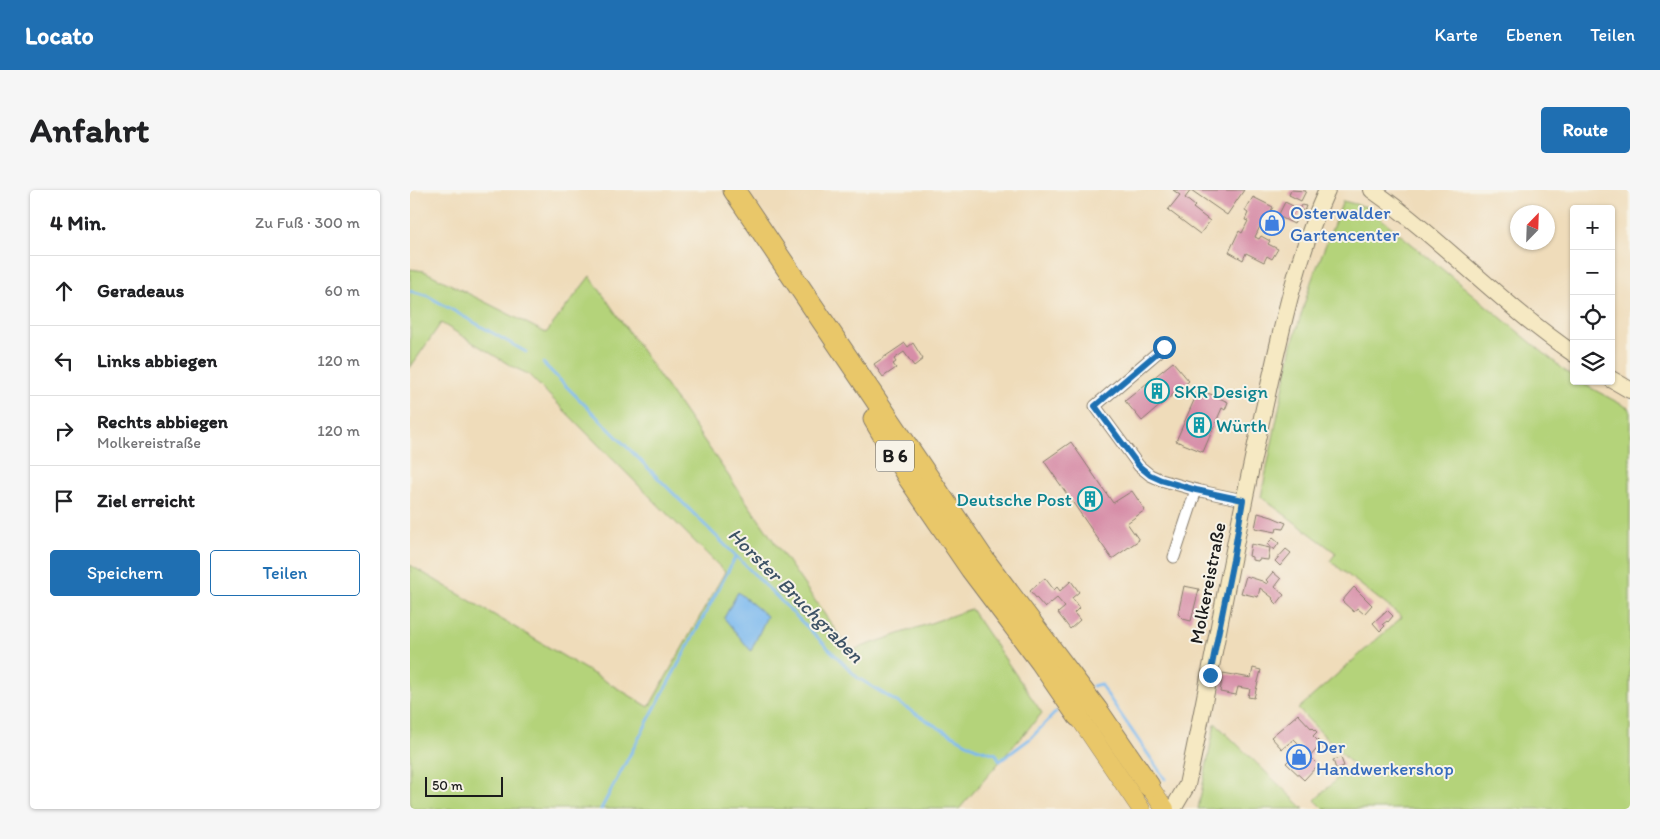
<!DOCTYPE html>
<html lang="de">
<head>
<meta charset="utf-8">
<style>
	body { margin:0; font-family:Itim,sans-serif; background:#f6f6f6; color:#202124 }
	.controls { position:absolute; right:15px; top:15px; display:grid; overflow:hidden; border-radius:5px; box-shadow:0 1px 4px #0004 }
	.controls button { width:45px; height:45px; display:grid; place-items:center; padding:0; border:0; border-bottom:1px solid #e0e0e0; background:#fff; color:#202124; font:25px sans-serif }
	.compass { position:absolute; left:1100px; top:15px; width:45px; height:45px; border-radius:50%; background:#fff; box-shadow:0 1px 4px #0004; rotate:23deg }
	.scale { position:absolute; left:15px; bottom:12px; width:78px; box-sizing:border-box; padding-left:5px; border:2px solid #1c1c1c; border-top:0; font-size:14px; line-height:18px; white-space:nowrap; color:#1c1c1c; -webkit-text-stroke:4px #f7f3e8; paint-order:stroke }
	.stop { position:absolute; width:15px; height:15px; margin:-11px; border:4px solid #1f6fb2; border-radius:50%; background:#fff }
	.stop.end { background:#1f6fb2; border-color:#fff; box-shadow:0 1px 5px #0008 }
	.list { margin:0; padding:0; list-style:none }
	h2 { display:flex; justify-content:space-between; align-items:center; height:65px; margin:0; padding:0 20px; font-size:21px }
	h2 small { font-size:16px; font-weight:400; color:#757577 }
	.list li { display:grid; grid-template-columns:32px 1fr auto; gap:15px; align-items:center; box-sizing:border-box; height:70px; padding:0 20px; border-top:1px solid #e0e0e0 }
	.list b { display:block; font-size:19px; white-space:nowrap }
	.list p { margin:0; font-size:16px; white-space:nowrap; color:#757577 }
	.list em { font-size:16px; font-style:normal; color:#757577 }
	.actions { display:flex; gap:10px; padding:15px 20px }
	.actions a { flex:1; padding:11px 0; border:1px solid #1f6fb2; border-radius:5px; text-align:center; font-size:18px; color:#1f6fb2 }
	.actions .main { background:#1f6fb2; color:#fff }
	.icon { flex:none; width:28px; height:28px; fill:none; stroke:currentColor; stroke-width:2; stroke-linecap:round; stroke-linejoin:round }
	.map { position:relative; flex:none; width:1220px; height:619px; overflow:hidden; border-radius:5px }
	header { display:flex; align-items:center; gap:30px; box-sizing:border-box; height:70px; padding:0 25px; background:#1f6fb2; color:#fff }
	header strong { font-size:24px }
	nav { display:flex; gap:28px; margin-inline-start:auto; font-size:18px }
	.intro { display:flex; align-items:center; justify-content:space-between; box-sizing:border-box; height:120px; padding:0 30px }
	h1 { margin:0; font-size:35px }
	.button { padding:12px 22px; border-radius:5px; background:#1f6fb2; color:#fff; font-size:18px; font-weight:700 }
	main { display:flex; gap:30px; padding:0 30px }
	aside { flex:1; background:#fff; border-radius:5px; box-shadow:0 1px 4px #0004 }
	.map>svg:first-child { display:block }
</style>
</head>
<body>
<header>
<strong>Locato</strong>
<nav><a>Karte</a><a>Ebenen</a><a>Teilen</a></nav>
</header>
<div class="intro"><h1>Anfahrt</h1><a class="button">Route</a></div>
<main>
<aside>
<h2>4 Min.<small>Zu Fuß · 300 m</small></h2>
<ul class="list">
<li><svg class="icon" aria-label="ahead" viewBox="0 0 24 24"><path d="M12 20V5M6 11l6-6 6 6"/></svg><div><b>Geradeaus</b></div><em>60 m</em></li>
<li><svg class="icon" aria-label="left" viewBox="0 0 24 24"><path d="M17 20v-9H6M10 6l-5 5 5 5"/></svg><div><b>Links abbiegen</b></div><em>120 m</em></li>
<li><svg class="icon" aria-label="right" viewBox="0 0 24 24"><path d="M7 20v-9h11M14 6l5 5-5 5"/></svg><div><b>Rechts abbiegen</b><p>Molkereistraße</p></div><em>120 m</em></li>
<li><svg class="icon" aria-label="arrive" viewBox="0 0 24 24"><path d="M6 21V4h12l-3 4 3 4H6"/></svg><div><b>Ziel erreicht</b></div></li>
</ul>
<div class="actions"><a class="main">Speichern</a><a>Teilen</a></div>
</aside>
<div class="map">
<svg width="1220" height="619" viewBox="0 0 1220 619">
	<rect width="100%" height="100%" fill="#f7f3e8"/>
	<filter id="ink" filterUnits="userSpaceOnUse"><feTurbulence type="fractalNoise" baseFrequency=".02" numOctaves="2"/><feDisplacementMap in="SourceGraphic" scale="10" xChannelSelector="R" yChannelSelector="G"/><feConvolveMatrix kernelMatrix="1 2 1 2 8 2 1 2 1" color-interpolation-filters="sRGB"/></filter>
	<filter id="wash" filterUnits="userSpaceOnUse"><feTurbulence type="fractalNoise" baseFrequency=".0096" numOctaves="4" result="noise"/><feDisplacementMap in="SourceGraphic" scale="20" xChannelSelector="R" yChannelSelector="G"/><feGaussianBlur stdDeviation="1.12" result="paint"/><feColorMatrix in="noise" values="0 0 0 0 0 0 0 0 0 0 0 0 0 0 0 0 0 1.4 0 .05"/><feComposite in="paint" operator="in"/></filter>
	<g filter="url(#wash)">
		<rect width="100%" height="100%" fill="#efdcba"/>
		<g fill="#b4d37a" stroke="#68784b">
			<path d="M933,11L957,17L1164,188V191H1168L1220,219V619H914L905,610L942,574L888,519L992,427L920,371L926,363L851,307L882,155L901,92Z"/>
			<path d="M0,79L14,81L136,143L180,86L440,461L561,419L632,523L549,619H0V375L239,517L315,382L118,184L103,177L31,133L0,178Z"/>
			<path d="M805,533L894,619H788Z"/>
		</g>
		<path fill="#7cb9ef" stroke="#4c6a86" d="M328,402L357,426L341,461L314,428Z"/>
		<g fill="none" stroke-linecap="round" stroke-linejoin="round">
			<g stroke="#7cb9ef" stroke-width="3">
				<path d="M0,101L16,105L116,162"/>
				<path d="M133,173L448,488L529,538L566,558L586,564L590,571L621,548L646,522"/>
				<path d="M683,496L690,494L755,589"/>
				<path d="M191,619L326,366"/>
			</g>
		</g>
		<g id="blocks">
			<g fill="#d78ea8">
				<path d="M763,0H834L817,25L781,0L775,8L785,16L783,18L800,31L790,44L758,20L770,5Z"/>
				<path d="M881,0L896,1L891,11L879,5Z"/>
				<path d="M843,7L863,17L855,32L853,30L845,47L849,49L851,46L860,51L858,54L868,59L862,69L857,66L854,72L836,63L833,70L819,62L829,41L832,43L838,31L835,30L838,23L835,21Z"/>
				<path d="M875,12L889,19L891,15L896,16L894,21L892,20L884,34L868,26Z"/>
				<path d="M495,153L498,157L503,153L513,169L504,176L494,162L484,169L486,172L483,174L486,178L473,187L464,174Z"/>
				<path d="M763,172L779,191L732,231L715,211Z"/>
				<path d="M789,199L818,212L815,220L812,218L793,262L766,251Z"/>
				<path d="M661,252L703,313L722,301L735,320L717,333L729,350L702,369L634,271Z"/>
				<path d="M848,323L862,327L876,333L873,339L867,338L866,342L845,338Z"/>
				<path d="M863,348L869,353L864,360L857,354Z"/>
				<path d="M841,354L860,358L858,370L849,369L848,371L842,370V367L839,366Z"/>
				<path d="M876,359L881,363L870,376L865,371Z"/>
				<path d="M863,382L871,389L865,397L874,405L867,414L862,409L863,408L850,398L848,407L831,403L836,386L852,391L857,394L858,392L856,390Z"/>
				<path d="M635,388L644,400L647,397L650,401L661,391L669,402L662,408L669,418L664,423L670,430L660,439L648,423L655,417L647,408L635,418L620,401Z"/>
				<path d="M774,396L789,399L781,431L773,429L768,424Z"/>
				<path d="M944,397L962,415L954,424L947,418L944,422L932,411Z"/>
				<path d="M977,420L983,426L978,432L977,431L973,434L975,436L970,441L963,433Z"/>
				<path d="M843,478L851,480L844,508L838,507L840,499L828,497L826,505L810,502L813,483L841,488Z"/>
				<path d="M888,524L902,539L903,538L907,542L903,546L911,554L900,567L908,575L894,590L876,573L892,557L884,549L872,559L861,547Z"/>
				<path d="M931,568L934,576L926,579L923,570Z"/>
			</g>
		</g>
	</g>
	<g filter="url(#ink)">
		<use href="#blocks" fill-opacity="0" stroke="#867c6b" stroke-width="1"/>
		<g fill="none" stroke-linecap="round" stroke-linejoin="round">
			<defs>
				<g id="street">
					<path d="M754,157L685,216L729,276L740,285L751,290L786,300L833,310"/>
					<path d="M764,367L786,300"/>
				</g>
				<g id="secondary">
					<path d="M962,0C1033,50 1092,115 1164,164"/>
					<path d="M1201,189L1220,200"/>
					<path d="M763,619L777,595C804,468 826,340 855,214C871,141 886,68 917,0"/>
				</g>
				<g id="primary">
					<path d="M668,526L731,619"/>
					<path d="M739,596L755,619"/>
				</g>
				<g id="highway">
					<path d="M324,0L574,370L687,520L739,596"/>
					<path d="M464,229L498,287L561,379L631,472L668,526"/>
				</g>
			</defs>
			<use href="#street" stroke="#867c6b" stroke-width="13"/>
			<use href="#secondary" stroke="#867c6b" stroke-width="18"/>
			<use href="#primary" stroke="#867c6b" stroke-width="19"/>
			<use href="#highway" stroke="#867c6b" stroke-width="23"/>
			<use href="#street" stroke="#fff" stroke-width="11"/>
			<use href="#secondary" stroke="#f6e9c3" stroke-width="16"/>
			<use href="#primary" stroke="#e9c769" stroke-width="18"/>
			<use href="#highway" stroke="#e9c769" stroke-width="21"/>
		</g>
	</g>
	<g fill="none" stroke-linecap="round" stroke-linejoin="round" filter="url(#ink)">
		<path stroke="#1f6fb2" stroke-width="6" d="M754,157L685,216L729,276L740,285L751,290L786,300L833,310L823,370L800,485"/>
	</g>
	<defs>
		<symbol id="shop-ring" viewBox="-11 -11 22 22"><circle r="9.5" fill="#f7f3e8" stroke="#3f7fe0" stroke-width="1.5"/><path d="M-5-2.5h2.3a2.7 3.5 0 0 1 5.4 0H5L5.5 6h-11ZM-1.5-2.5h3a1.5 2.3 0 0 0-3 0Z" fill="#3f7fe0"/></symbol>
		<symbol id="building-ring" viewBox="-11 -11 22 22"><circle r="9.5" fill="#f7f3e8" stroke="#0f9aa8" stroke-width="1.5"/><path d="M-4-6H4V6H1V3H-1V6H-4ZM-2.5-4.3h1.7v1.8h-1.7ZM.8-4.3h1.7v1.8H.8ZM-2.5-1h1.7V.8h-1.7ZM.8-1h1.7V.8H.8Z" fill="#0f9aa8"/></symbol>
	</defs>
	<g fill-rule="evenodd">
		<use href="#shop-ring" x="848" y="19" width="28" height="28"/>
		<use href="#building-ring" x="733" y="187" width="28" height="28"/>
		<use href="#building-ring" x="775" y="221" width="28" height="28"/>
		<use href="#building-ring" x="666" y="295" width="28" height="28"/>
		<use href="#shop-ring" x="875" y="553" width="28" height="28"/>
	</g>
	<g text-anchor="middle" stroke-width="4" stroke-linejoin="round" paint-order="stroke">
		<rect fill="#f7f3e8" stroke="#5e5c59" stroke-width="1" x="466" y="250.5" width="38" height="31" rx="4"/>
		<g font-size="18" font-weight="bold" fill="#1c1c1c">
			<text x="485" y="272">B 6</text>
		</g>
		<g font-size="19" fill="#366cbe" stroke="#f7f3e8" text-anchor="start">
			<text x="880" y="29">Osterwalder<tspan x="880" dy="22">Gartencenter</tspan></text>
			<text x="906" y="563">Der<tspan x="906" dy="22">Handwerkershop</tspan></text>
		</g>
		<g font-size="19" fill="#0d838f" stroke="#f7f3e8" text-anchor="start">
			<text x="764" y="208">SKR Design</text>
			<text x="806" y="242">Würth</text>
			<text x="662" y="316" text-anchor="end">Deutsche Post</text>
		</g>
		<g font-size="19" fill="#1c1c1c" stroke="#f7f3e8">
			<text transform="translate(797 393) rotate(-79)" y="7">Molkereistraße</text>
		</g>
		<g font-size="20" font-style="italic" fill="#3e5366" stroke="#f7f3e8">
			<text transform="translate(386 405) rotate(45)" y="7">Horster Bruchgraben</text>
		</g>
	</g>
</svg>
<div class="controls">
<button>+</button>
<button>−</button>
<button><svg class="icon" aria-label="locate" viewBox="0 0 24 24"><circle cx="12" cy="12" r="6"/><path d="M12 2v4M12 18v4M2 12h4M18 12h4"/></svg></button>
<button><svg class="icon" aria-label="layers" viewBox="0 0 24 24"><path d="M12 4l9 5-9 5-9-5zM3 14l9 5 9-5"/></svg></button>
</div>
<svg class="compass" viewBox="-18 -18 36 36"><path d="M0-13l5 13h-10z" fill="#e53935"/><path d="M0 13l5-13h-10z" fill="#757577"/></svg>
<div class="scale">50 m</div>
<div class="stop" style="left:754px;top:157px"></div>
<div class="stop end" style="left:800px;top:485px"></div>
</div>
</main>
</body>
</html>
